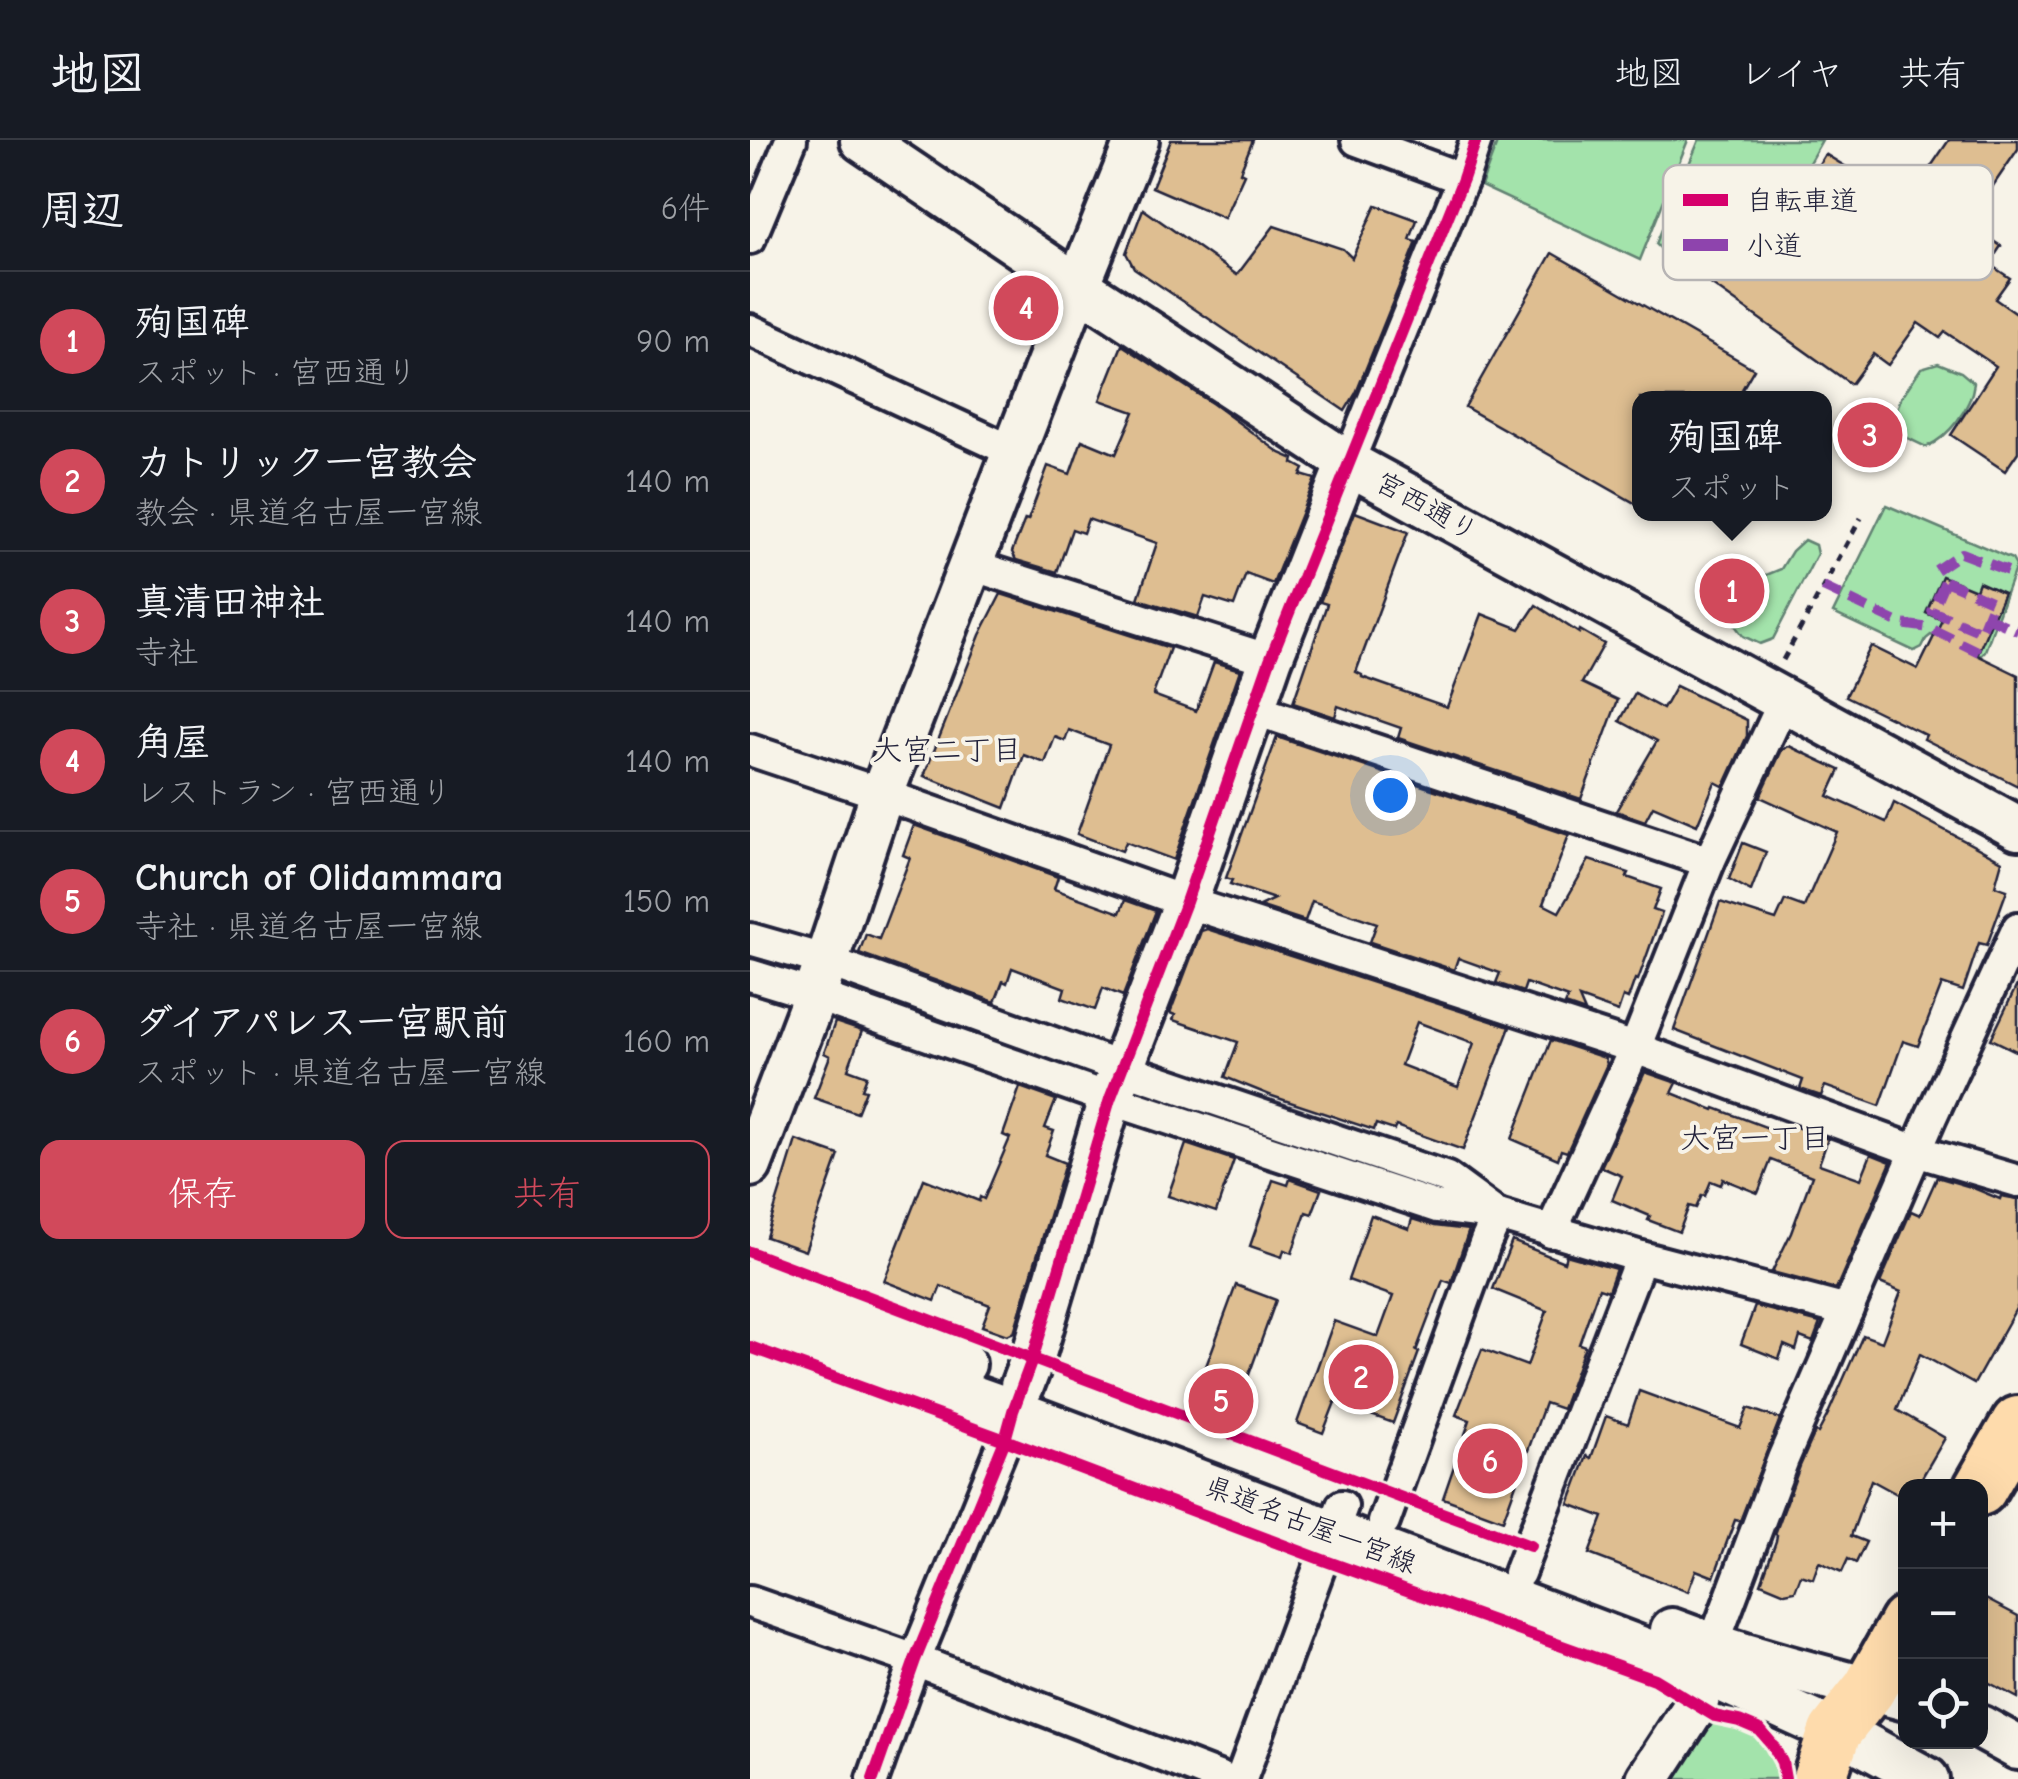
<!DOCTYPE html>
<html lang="ja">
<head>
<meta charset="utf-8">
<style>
	body { margin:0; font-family:"Comic Neue","Klee One",sans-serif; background:#20242c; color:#f1f3f6 }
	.controls { position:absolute; right:30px; bottom:30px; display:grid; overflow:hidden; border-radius:20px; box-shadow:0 10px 40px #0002 }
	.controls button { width:90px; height:90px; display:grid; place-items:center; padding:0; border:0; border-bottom:2px solid #363941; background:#171b24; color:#f1f3f6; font:50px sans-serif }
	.you { position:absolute; left:640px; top:655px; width:35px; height:35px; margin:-25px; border:8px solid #fff; border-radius:50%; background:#1a73e8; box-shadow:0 0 0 15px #1a73e833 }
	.badge { display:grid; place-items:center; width:65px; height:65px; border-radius:50%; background:#d1495b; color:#fff; font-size:32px; font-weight:700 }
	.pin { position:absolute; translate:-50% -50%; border:5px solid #fff; box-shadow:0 2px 10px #0006 }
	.popup { position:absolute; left:882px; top:251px; width:200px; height:130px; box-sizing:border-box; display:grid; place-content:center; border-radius:20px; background:#171b24; filter:drop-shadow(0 2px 8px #0005); font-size:32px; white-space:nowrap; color:#9ea1a6 }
	.popup b { font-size:38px; color:#f1f3f6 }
	.popup::after { content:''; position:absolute; left:50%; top:100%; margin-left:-20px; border:20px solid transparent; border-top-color:#171b24 }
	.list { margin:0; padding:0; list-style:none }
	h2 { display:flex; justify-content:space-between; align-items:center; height:130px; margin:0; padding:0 40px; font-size:42px }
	h2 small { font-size:32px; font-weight:400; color:#9ea1a6 }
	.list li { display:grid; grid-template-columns:65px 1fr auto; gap:30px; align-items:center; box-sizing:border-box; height:140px; padding:0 40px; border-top:2px solid #363941 }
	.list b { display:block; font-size:38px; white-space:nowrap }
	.list p { margin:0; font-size:32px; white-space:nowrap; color:#9ea1a6 }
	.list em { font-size:32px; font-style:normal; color:#9ea1a6 }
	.actions { display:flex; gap:20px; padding:30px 40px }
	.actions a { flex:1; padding:22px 0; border:2px solid #d1495b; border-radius:20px; text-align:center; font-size:35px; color:#d1495b }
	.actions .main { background:#d1495b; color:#fff }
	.icon { flex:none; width:55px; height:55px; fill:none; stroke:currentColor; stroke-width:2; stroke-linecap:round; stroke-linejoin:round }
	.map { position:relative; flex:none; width:1268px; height:1639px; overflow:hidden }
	header { display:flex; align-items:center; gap:60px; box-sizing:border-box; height:140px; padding:0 50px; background:#171b24; border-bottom:2px solid #363941 }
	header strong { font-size:48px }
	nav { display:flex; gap:55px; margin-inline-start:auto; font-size:35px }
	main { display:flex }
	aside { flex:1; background:#171b24 }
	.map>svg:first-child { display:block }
</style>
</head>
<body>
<header>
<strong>地図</strong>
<nav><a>地図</a><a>レイヤ</a><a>共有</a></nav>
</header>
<main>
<aside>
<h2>周辺<small>6件</small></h2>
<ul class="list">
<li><span class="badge">1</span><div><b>殉国碑</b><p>スポット · 宮西通り</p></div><em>90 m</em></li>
<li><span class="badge">2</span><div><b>カトリック一宮教会</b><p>教会 · 県道名古屋一宮線</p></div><em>140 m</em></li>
<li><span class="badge">3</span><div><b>真清田神社</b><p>寺社</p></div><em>140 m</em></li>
<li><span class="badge">4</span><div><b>角屋</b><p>レストラン · 宮西通り</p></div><em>140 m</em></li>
<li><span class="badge">5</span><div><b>Church of Olidammara</b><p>寺社 · 県道名古屋一宮線</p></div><em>150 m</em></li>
<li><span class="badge">6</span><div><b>ダイアパレス一宮駅前</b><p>スポット · 県道名古屋一宮線</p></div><em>160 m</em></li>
</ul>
<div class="actions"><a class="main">保存</a><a>共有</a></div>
</aside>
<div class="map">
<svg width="1268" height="1639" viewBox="0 0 1268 1639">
	<rect width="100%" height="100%" fill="#f7f3e8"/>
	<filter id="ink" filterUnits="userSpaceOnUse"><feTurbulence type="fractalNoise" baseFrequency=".01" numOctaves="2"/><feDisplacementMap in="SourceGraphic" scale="20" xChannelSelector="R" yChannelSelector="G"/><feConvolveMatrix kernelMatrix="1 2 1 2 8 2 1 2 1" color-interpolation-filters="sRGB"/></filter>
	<g filter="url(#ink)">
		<g fill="#a3e3ab" stroke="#628273" stroke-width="2.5">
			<path d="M748,0H938L890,120L731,46Z"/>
			<path d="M949,0H1072L1040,56L1022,59L995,43L982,45L930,120H922L906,104Z"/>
			<path d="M1188,223L1211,232L1224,243C1221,268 1199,297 1176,307L1149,294L1143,281L1151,258L1171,228Z"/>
			<path d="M1136,365L1262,419L1266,426L1235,511L1231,515L1181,495L1176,499L1172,507L1164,511L1083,473Z"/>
			<path d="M1054,400L1065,405L1067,414L1023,499L1010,504L993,496L981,480L983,464L992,445L1031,429L1042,411Z"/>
			<path d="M965,1576C1005,1584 1029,1596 1035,1639H924Z"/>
		</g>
		<g fill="#debe91" stroke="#22223b" stroke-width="2.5" fill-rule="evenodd">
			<path d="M421,0H503L490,32L494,34L474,78L402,47Z"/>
			<path d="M1199,0H1268V9L1217,84L1251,106L1239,124L1260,138L1245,159L1268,175V312L1255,331L1201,295L1246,226L1195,192L1190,198L1168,183L1138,225L1123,214L1101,244L934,125L988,51L1033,84L1075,14L1114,38L1096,68L1133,92L1152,65L1154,66Z"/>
			<path d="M626,65L667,80L660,100L667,102L606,253L595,271L384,128L376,113L393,69L487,135L524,86L593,109L602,118Z"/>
			<path d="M802,113L1004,229L987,258H890V366L715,267Z"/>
			<path d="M372,205L463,264L530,313L544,319L543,323L554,329L551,335L565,339L523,444L496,434L484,466L455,457L448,477L388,459L407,403L338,379L333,393L322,389L307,432L266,420L262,412L275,379L278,380L298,326L320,334L332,300L366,314L384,272L350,260Z"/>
			<path d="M605,372L658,392L606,532L612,535V537L697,567L732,474L770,489L786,465L829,493L830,490L854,504L832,543L868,560L831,659L648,598L651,588L588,566L585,577L543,563L577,464L570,462Z"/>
			<path d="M1192,436L1226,450L1229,442L1254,453L1227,515L1268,535V646L1174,599L1176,595L1096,556L1121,506L1168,529L1192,480L1176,473Z"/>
			<path d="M251,454L420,508L403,555L446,571L464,522L490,530L424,720L376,702L372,711L327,694L359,605L319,590L315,601L305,597L295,623L274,615L255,668L174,636L230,495Z"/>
			<path d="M926,546L997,580V596L976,642L973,646L965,642L947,685L903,666L895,681L866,671L907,601L870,581L885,554L913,569Z"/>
			<path d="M527,597L819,695L793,764L809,772L839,720L879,733L877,737L911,749L903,770L912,773L888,840L885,839L878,859L873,857L868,872L829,858L835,872L815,865L818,858L776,843L773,852L746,843L750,833L708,818L704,830L620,802L627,783L562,761L555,781L509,766L524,759L480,744L482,740L476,738Z"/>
			<path d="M1039,606L1090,630L1078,656L1136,682L1144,663L1252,721L1245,746L1257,750L1237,805L1229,803L1213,851L1192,844L1168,906L1153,901L1130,966L1075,946L1071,956L1050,949L1053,940L924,890L970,762L1026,780L1035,760L1054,767L1087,692L1010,657L1032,610Z"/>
			<path d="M164,685L308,737L304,749L370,773L375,760L406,771L373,856L353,848L345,870L312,858L315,848L262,828L257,843L253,841L245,862L109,813L116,794L129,799L160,718L153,715Z"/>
			<path d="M993,703L1016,712L1001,751L979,739Z"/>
			<path d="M457,789L760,887L713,1010L646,986L644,990L626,984L624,990L522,956L475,937L488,902L423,880L425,875L420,873L451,791ZM667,882L724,903L708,947L651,925Z"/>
			<path d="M1268,843V912L1241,899Z"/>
			<path d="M85,882L112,891L98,929L117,936L112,949L116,950L107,973L64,958L80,916L74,913Z"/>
			<path d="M801,900L855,918L857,924L817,1012L811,1010L808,1019L762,999Z"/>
			<path d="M895,932L927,943L922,953L964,970L965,968L1034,994L1038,984L1078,999L1069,1024L1111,1039L1121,1014L1141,1022L1086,1149L1022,1132L1041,1093L1062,1036L1021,1020L1008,1053L973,1039L971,1045L961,1041L955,1056L952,1055L946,1068L939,1066L929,1092L898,1080L900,1076L862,1060L872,1036L851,1027Z"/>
			<path d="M270,947L306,960L295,988L304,991L295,1015L315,1023L264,1192L257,1195L232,1186L240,1165L191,1146L185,1161L134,1141L174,1039L229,1061L230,1057L234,1059L260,998L253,995Z"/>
			<path d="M46,1000L89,1015L55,1111L16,1097Z"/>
			<path d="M436,1004L484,1020L466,1072L418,1056Z"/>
			<path d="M1187,1037L1221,1047L1250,1059L1251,1056L1268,1059V1165L1224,1244L1170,1214L1147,1270L1195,1298L1167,1346H1156V1359L1121,1340L1101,1396L1116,1402L1106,1423L1098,1419L1092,1432L1069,1422L1063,1439L1051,1435L1045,1451L1035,1453L1011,1443L1026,1401L1027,1395L1025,1394L1050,1326L1065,1292L1068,1293L1078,1274L1113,1195L1132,1202L1151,1152L1130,1143L1161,1071L1170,1075Z"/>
			<path d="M540,1039L571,1050L562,1074L556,1072L542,1113L534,1110L532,1117L500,1106L523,1040L538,1045Z"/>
			<path d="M621,1075L659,1089L662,1079L685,1086L719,1090L701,1143L693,1140L666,1211L669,1212L643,1283L585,1262L573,1293L547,1283L584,1181L628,1197L643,1156L598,1140Z"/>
			<path d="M762,1101L814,1122L816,1115L866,1129L858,1151L849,1148L829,1204L835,1206L812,1269L795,1263L753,1380L693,1358L720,1280L706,1275L732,1209L777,1226L797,1171L743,1149Z"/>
			<path d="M486,1145L526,1160L483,1279L442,1264Z"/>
			<path d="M1005,1166L1070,1183L1063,1202L1050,1197L1046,1210L1034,1205L1029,1219L991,1204Z"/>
			<path d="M889,1251L990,1288L998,1268L1030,1279L990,1381L985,1380L964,1437L946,1430L938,1452L839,1414L853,1377L819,1364L837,1316L841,1318L856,1276L878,1284Z"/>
			<path d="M1230,1456L1268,1476V1558L1232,1539Z"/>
		</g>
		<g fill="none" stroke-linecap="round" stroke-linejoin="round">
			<defs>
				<g id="street">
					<path d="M607,0L713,39"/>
					<path d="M0,98L41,0"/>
					<path d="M0,190L264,312"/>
					<path d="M598,323L713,39L726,0"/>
					<path d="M221,425L520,520"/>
					<path d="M503,569L959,722"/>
					<path d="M0,610L132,654L436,762L885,908L1166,1011L1268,1041"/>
					<path d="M0,799L77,821L372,928L697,1038L746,1074"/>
					<path d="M0,835L65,855L360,959L687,1067L748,1075L891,1117L1097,1171"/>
					<path d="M801,1092L885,908L959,722L1034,561"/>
					<path d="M634,1382L736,1101L748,1075"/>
					<path d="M769,1433L891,1117"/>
					<path d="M0,1462L165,1520L473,1639"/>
					<path d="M963,1505L1033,1319L1181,977L1268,788"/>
					<path d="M123,1639L165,1520L255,1300L269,1254"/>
					<path d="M491,1639L592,1366"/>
				</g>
				<g id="secondary">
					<path d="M112,0L328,146L598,323L1268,688"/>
					<path d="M0,1025L65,855L132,654L328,146L387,0"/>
					<path d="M0,1142L214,1224"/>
					<path d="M0,1178L263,1271L956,1533L1115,1605L1177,1639"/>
					<path d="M272,1246L283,1217L360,959L436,762L520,520L598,323"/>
					<path d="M922,1490C998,1519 1077,1538 1156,1559"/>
					<path d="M1230,1587L1268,1608"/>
					<path d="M898,1639L946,1565L963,1506"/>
				</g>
				<g id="highway">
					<path d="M1230,1349L1268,1283"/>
					<path d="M1069,1639L1085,1592L1119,1549L1156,1483"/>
				</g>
			</defs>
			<use href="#street" stroke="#22223b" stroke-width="38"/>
			<use href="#secondary" stroke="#22223b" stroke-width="50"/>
			<use href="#highway" stroke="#22223b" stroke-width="60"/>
			<path stroke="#22223b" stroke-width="5" stroke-dasharray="8 8" stroke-linecap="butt" d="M1033,520L1111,378"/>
			<use href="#street" stroke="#f7f3e8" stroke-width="30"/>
			<use href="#secondary" stroke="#f7f3e8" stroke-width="42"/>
			<use href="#highway" stroke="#fedbac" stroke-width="52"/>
			<g stroke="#8e44ad" stroke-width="10" stroke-dasharray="20 10" stroke-linecap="butt">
				<path d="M1186,430L1211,413L1268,435"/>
				<path d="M1195,441L1243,462L1231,492L1182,471Z"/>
				<path d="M1073,447L1151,484L1180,488L1231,513"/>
				<path d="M1237,477L1268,491"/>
			</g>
			<defs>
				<g id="cycleway">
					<path d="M0,1112C261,1209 519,1310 780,1406"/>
					<path d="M0,1207L255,1300L573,1420L904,1539L965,1576L989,1581L1010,1590L1022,1604L1032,1622L1035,1639"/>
					<path d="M123,1639L165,1520L255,1300L263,1271L283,1217L360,959L436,762L520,520L713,39L726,0"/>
				</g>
			</defs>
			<use href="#cycleway" stroke="#f7f3e8" stroke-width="19"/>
			<use href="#cycleway" stroke="#d6006c" stroke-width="12"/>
		</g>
	</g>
	<g text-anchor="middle" stroke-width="8" stroke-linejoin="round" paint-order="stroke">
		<g font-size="28" fill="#22223b" stroke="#f7f3e8">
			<text transform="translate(677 366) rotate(29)" y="10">宮西通り</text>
			<text transform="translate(561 1384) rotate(21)" y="10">県道名古屋一宮線</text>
		</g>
		<g font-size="30" fill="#22223b" stroke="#f7f3e8">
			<text x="197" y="620">大宮二丁目</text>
			<text x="1005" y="1008">大宮一丁目</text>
		</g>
	</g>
	<rect x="913" y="25" width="330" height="115" rx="15" fill="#f7f3e8" stroke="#b7b4b4" stroke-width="2.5"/>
	<rect x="933" y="54" width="45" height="12" fill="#d6006c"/>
	<rect x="933" y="99" width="45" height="12" fill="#8e44ad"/>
	<g font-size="28" fill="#22223b">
		<text x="996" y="70">自転車道</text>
		<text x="996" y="115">小道</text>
	</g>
</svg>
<div class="controls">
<button>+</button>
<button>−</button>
<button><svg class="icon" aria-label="locate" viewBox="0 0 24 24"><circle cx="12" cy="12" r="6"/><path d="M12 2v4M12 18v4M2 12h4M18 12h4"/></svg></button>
</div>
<div class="you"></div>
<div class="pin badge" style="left:982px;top:451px">1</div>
<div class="popup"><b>殉国碑</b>スポット</div>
<div class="pin badge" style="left:611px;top:1237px">2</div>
<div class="pin badge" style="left:1120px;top:295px">3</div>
<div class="pin badge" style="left:276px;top:168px">4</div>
<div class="pin badge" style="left:471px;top:1261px">5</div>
<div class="pin badge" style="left:740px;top:1321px">6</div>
</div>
</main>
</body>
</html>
